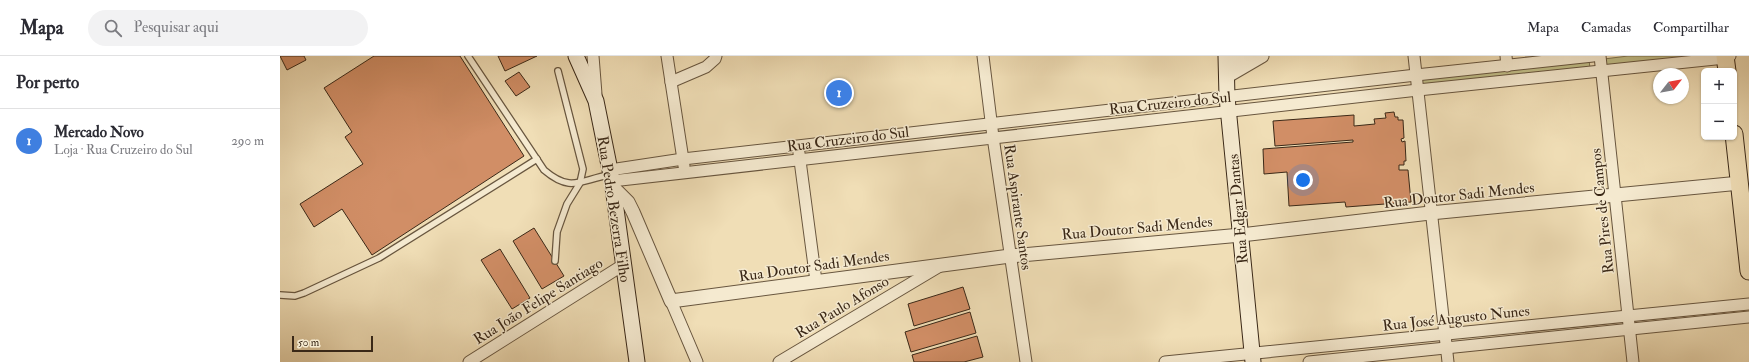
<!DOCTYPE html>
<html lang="pt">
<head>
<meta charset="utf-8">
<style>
	body { margin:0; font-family:"IM FELL Double Pica",serif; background:#f2f2f3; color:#2b2b33 }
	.controls { position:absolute; right:12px; top:12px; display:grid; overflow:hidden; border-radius:6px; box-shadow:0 1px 3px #0004 }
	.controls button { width:36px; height:36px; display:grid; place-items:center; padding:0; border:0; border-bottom:1px solid #e1e1e2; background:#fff; color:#2b2b33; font:20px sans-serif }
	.compass { position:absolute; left:1373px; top:12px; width:36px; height:36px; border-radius:50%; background:#fff; box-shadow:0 1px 3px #0004; rotate:59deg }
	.scale { position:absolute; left:12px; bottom:10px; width:81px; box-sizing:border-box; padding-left:4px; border:2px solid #3a2817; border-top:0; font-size:11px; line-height:14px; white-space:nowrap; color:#3a2817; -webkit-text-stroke:3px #f5ead0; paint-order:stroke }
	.you { position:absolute; left:1023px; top:124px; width:14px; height:14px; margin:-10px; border:3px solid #fff; border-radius:50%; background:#1a73e8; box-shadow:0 0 0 6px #1a73e833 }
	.badge { display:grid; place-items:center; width:26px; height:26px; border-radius:50%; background:#ea580c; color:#fff; font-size:13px; font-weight:700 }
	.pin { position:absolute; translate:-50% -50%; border:2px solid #fff; box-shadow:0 1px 4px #0006 }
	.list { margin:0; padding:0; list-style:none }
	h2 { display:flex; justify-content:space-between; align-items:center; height:52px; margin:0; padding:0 16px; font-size:17px }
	h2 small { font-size:13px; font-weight:400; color:#7c7c81 }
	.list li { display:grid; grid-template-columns:26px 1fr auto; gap:12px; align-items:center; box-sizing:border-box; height:64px; padding:0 16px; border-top:1px solid #e1e1e2 }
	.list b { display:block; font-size:15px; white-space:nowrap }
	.list p { margin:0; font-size:13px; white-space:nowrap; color:#7c7c81 }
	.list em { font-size:13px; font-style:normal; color:#7c7c81 }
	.icon { flex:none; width:22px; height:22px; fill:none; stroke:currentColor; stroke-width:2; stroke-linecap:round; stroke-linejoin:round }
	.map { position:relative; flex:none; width:1469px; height:306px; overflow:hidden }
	header { display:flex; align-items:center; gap:24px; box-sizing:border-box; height:56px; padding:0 20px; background:#fff; border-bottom:1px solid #e1e1e2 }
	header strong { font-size:19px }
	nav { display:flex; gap:22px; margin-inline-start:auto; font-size:14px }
	.search { width:280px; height:36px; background:#f2f2f3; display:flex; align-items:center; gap:10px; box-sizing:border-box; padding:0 14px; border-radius:22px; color:#7c7c81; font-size:15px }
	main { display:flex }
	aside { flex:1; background:#fff }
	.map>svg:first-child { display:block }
</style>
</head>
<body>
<header>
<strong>Mapa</strong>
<div class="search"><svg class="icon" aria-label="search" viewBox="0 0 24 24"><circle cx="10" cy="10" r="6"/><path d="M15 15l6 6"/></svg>Pesquisar aqui</div>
<nav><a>Mapa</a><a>Camadas</a><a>Compartilhar</a></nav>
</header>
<main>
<aside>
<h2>Por perto<small></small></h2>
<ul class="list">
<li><span class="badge" style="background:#3f7fe0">1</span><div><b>Mercado Novo</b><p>Loja · Rua Cruzeiro do Sul</p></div><em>290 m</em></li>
</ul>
</aside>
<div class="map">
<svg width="1469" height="306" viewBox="0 0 1469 306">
	<rect width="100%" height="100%" fill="#f0deb6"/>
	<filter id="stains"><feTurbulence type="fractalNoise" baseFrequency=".005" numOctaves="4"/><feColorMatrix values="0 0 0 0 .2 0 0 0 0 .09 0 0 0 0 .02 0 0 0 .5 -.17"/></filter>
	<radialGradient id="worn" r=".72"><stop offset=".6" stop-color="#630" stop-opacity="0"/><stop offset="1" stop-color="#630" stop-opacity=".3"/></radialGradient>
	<g fill="#c1bf89" stroke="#7e7450">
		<path d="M1348,0H1422L1325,10L1324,3Z"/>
		<path d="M1309,4L1310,12L1143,29L1142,23Z"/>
	</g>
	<g fill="#d18e66" stroke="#3a2817">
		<path d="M0,0H24L26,4L7,14Z"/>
		<path d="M94,0H180L244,100L92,199L62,153L34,171L20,148L83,108L65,81L72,76L44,32Z"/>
		<path d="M218,0H257L225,15Z"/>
		<path d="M239,16L250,31L236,40L225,25Z"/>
		<path d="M1114,56L1115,61H1118V64H1123L1124,82L1121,83L1122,86L1125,85L1126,105H1124V109H1119V114H1128L1131,146L1066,151L1065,146L1009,150L1007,116L984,118L983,93L1073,86V84L995,90L993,65L1074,59V70L1095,68L1094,63L1106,62L1105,57Z"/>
		<path d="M254,172L284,220L262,233L233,185Z"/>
		<path d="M220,193L250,242L232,253L201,204Z"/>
		<path d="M683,231L690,253L634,270L628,248Z"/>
		<path d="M690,256L696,277L631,296L625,276Z"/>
		<path d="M697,280L703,301L684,306H634L632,299Z"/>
	</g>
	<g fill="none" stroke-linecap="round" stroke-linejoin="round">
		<defs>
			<g id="service">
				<path d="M188,0L264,114C291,137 300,124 329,119"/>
				<path d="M275,205L277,176L287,148L300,127L303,113L278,15"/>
				<path d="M0,239L15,240L24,237L99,202L257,103"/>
			</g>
			<g id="minor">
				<path d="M313,0L316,38"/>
				<path d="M387,0L404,110"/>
				<path d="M703,0L713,81L746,306"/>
				<path d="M1134,0L1168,306"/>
				<path d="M1226,0L1227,10"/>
				<path d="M1320,0L1353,306"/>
				<path d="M391,26L426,11L435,3L436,0"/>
				<path d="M519,97L536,225"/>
				<path d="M330,114L403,103L1136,19L1313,0"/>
				<path d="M332,125L1138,34L1445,2L1450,0"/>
				<path d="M391,245L417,306"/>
				<path d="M189,306L343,209"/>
				<path d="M499,306L660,210"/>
				<path d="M885,306L1469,248"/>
				<path d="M1029,306L1469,261"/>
			</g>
			<g id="tertiary">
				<path d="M946,10L963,0"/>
				<path d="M946,21L982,0"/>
				<path d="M334,132L348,146L353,156L391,245L730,200L961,179L1150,157L1460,127"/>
			</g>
			<g id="secondary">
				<path d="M296,0L316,45L332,124L357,306"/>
				<path d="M946,0L947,41L973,306"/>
			</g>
			<g id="primary">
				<path d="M1445,0L1447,15"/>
				<path d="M1454,78L1469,215"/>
			</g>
		</defs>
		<use href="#service" stroke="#68563f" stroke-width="8"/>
		<use href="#minor" stroke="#68563f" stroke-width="13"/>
		<use href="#tertiary" stroke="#68563f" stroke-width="15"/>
		<use href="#secondary" stroke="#3a2817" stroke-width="17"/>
		<use href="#primary" stroke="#3a2817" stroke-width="19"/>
		<use href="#service" stroke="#f5ead0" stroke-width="5.5"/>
		<use href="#minor" stroke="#f5ead0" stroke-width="11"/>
		<use href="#tertiary" stroke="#f5ead0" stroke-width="13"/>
		<use href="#secondary" stroke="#f5ead0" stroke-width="15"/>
		<use href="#primary" stroke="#f0deb6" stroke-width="17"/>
	</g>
	<g text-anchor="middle" stroke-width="3" stroke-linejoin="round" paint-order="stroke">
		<g font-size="15" fill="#3a2817" stroke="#f5ead0">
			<text transform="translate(890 47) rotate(-6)" y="5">Rua Cruzeiro do Sul</text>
			<text transform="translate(568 83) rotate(-7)" y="5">Rua Cruzeiro do Sul</text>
			<text transform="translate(1179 139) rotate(-6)" y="5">Rua Doutor Sadi Mendes</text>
			<text transform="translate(738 151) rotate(82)" y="5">Rua Aspirante Santos</text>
			<text transform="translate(334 153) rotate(81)" y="5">Rua Pedro Bezerra Filho</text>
			<text transform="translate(958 153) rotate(-95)" y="5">Rua Edgar Dantas</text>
			<text transform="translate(1322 155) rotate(-96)" y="5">Rua Pires de Campos</text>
			<text transform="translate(857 172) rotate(-5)" y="5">Rua Doutor Sadi Mendes</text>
			<text transform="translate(534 210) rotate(-8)" y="5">Rua Doutor Sadi Mendes</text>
			<text transform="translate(258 245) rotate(-32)" y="5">Rua João Felipe Santiago</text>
			<text transform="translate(562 251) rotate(-31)" y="5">Rua Paulo Afonso</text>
			<text transform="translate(1176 262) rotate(-6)" y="5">Rua José Augusto Nunes</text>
		</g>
	</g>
	<rect width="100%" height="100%" filter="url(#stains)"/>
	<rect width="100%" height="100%" fill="url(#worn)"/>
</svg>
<div class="controls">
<button>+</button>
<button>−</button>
</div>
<svg class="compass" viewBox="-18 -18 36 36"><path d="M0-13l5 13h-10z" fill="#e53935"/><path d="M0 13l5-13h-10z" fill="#7c7c81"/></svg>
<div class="scale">50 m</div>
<div class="you"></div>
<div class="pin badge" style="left:559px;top:37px;background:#3f7fe0">1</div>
</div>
</main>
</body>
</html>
